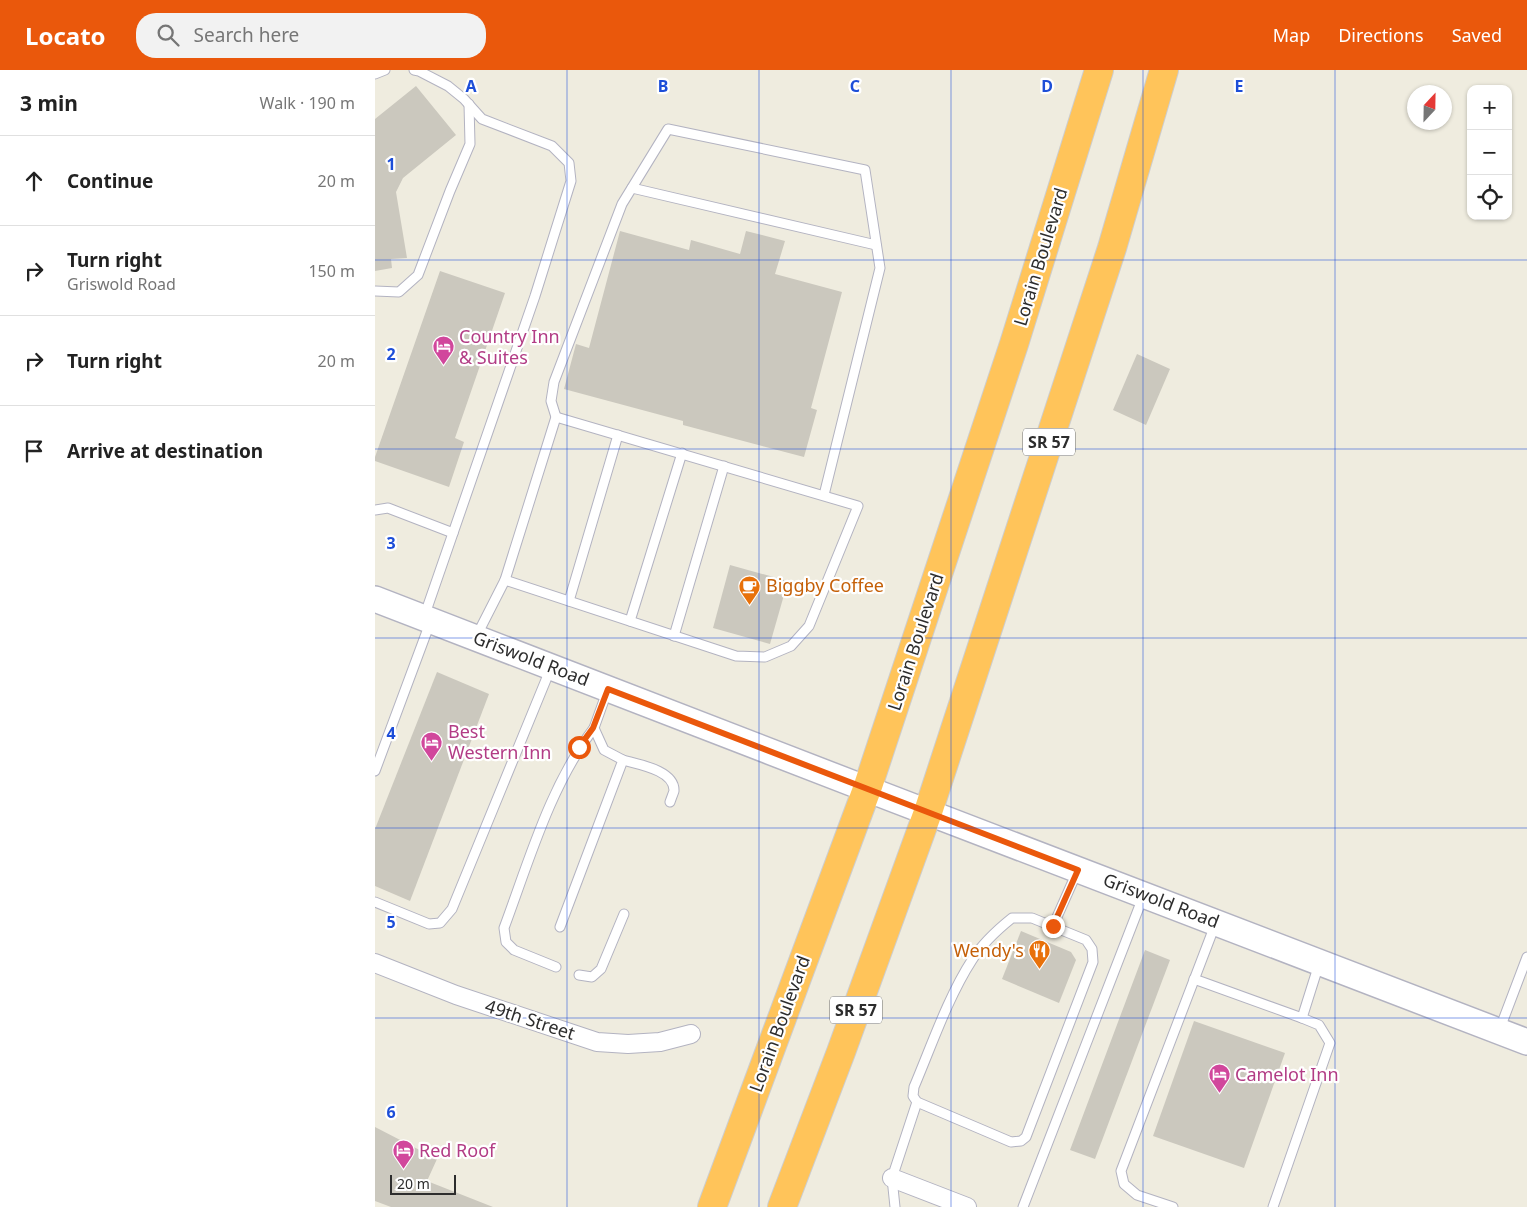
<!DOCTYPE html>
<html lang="en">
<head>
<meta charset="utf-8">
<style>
	body { margin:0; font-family:"Noto Sans",sans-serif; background:#f2f2f2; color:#222 }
	.controls { position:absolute; right:15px; top:15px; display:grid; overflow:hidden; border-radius:10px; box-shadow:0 1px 4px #0004 }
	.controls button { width:45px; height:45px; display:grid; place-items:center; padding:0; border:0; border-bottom:1px solid #e0e0e0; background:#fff; color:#222; font:25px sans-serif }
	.compass { position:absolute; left:1032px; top:15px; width:45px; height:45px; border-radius:50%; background:#fff; box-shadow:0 1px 4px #0004; rotate:22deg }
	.scale { position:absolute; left:15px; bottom:12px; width:66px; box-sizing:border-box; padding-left:5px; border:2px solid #2d2d2d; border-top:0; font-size:14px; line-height:18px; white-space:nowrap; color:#2d2d2d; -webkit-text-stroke:4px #fff; paint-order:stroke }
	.stop { position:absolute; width:15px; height:15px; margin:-11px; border:4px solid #ea580c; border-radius:50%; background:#fff }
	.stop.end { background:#ea580c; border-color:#fff; box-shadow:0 1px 5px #0008 }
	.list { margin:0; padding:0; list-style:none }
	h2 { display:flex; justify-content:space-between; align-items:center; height:65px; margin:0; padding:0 20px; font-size:21px }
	h2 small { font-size:16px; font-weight:400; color:#767676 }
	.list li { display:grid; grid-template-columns:32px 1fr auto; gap:15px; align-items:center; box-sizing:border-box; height:90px; padding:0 20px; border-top:1px solid #e0e0e0 }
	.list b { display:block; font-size:19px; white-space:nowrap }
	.list p { margin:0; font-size:16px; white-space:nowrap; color:#767676 }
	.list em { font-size:16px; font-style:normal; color:#767676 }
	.icon { flex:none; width:28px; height:28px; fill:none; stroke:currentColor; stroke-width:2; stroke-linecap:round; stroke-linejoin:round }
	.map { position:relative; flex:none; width:1152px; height:1137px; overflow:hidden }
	header { display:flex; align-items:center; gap:30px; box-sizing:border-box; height:70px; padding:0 25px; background:#ea580c; color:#fff }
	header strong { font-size:24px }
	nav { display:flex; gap:28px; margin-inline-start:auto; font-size:18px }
	.search { width:350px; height:45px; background:#f2f2f2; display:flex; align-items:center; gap:12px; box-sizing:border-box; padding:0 18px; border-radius:20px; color:#767676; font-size:19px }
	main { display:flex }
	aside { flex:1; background:#fff }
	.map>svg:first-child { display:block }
</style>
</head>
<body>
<header>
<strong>Locato</strong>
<div class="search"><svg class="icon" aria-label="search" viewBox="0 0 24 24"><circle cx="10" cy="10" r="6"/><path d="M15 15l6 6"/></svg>Search here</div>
<nav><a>Map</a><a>Directions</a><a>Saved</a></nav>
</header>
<main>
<aside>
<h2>3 min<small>Walk · 190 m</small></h2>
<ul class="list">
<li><svg class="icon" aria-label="ahead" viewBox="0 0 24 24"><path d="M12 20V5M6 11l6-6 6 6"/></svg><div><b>Continue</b></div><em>20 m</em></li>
<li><svg class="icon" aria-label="right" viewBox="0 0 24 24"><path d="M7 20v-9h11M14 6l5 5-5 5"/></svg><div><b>Turn right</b><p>Griswold Road</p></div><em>150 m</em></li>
<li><svg class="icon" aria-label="right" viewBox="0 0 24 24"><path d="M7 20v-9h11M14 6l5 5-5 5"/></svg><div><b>Turn right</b></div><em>20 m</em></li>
<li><svg class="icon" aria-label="arrive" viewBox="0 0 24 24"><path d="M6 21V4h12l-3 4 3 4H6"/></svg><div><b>Arrive at destination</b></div></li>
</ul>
</aside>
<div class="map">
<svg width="1152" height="1137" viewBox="0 0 1152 1137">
	<rect width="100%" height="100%" fill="#efecdf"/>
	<g fill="#cbc8be">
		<path d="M41,16L81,65L28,108L21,122L32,188L16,189L17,198L0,201V49Z"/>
		<path d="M245,161L314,180L316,170L365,184L371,161L410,171L400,204L467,222L436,338L442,340L429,387L308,355V351L189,319L201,274L214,278Z"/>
		<path d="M65,201L130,223L80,368L89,372L74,417L0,391V387Z"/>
		<path d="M762,284L795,299L771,355L738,340Z"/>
		<path d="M355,495L413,511L395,574L338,558Z"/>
		<path d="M62,602L114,624L35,831L0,816V759Z"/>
		<path d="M646,861L696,882L701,890L684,933L627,909Z"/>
		<path d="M770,880L795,890L720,1089L695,1080Z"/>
		<path d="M819,951L910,983L869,1098L778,1066Z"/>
		<path d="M0,1057L62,1089L52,1111L118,1137H16L0,1131Z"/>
	</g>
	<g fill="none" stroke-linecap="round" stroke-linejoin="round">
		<defs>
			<g id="lane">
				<path d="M39,0L44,1L73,16L89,29L107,49L177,76L194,93L196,111L160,226L49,547"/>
				<path d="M0,4L10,0"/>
				<path d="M257,118L501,175"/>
				<path d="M0,221L24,222L43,205L75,121L95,74L94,34"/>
				<path d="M0,440L13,438L78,463"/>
				<path d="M130,510L361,586L390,587L416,576L434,556L483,436L181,347"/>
				<path d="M194,531L243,365"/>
				<path d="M255,551L307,383"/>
				<path d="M102,565L130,510L181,347L176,331L179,312L247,134L293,59L490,100L505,198L449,425"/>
				<path d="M299,566L349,396"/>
				<path d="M248,690C262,694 300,700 299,721C298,724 296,729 295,732"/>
				<path d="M0,701L55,553"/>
				<path d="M0,832L54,854L65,853L77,839L175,600"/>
				<path d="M637,848H657L711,870L717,879L718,892L651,1067L646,1071L636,1072L542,1032L538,1026L539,1017C556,977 573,927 597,890C607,874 622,860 637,848Z"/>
				<path d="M678,856L702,802"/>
				<path d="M185,857L248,690L229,680L219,658L233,619"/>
				<path d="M181,897L139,880L131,872L129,858C154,791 175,716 219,658"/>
				<path d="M204,905L217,907L226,899L249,844"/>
				<path d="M819,909L927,948"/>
				<path d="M1124,961L1152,887"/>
				<path d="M520,1137L517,1108L542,1032"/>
				<path d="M648,1137L768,827"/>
				<path d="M798,1137L762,1125L749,1114L746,1101L840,855"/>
				<path d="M898,1137L955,973L944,955L927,948L944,894"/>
			</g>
			<g id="street">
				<path d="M0,893L81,925L222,972L253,974L285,972L316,964"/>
				<path d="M517,1108L592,1137"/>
			</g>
			<path id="secondary" d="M0,529L492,719L1152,972"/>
			<g id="highway">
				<path d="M337,1137L492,719L639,274L724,0"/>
				<path d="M407,1137L466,982L553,742L737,178L789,0"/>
			</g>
		</defs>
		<use href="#lane" stroke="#b3b3c1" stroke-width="11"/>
		<use href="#street" stroke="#b3b3c1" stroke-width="20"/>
		<use href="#secondary" stroke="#b3b3c1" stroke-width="28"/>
		<use href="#highway" stroke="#cdcdcd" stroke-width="30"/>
		<use href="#lane" stroke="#fff" stroke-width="9"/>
		<use href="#street" stroke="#fff" stroke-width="18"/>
		<use href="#secondary" stroke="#fff" stroke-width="25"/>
		<use href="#highway" stroke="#ffc45a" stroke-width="28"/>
	</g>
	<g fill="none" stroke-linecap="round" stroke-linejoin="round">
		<path stroke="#ea580c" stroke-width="6" d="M204,677L218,658L233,619L703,800L678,856"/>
	</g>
	<path fill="none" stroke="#1d4ed8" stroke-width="1" stroke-opacity="0.55" d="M192,0V1137M384,0V1137M576,0V1137M768,0V1137M960,0V1137M0,190H1152M0,379H1152M0,568H1152M0,758H1152M0,948H1152"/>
	<defs>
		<symbol id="hotel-pin" viewBox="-11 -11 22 30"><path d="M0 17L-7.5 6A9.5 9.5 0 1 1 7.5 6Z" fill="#d1479c" stroke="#fff"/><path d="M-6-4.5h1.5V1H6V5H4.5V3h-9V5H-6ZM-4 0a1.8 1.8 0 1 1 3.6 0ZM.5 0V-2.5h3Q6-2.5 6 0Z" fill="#fff"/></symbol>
		<symbol id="cafe-pin" viewBox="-11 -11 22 30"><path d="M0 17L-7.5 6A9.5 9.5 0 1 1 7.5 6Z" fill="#e8710a" stroke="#fff"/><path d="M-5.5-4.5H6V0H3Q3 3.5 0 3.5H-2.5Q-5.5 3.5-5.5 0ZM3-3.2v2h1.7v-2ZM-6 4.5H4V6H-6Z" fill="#fff"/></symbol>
		<symbol id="restaurant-pin" viewBox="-11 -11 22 30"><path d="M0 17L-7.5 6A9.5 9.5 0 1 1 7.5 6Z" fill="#e8710a" stroke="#fff"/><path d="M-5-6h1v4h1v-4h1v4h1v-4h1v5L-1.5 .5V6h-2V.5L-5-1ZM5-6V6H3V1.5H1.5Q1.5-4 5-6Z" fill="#fff"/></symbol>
	</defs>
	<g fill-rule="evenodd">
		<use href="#hotel-pin" x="56" y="264" width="25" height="34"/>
		<use href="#cafe-pin" x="362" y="504" width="25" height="34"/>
		<use href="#hotel-pin" x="44" y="660" width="25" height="34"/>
		<use href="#restaurant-pin" x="652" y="868" width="25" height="34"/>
		<use href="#hotel-pin" x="832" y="992" width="25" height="34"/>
		<use href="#hotel-pin" x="16" y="1068" width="25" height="34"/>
	</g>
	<g text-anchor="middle" stroke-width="4.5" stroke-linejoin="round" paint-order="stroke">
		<g fill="#fff" stroke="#6c6c6c" stroke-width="1">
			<rect x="648" y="358.5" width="52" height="27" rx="4"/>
			<rect x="455" y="926.5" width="52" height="27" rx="4"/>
		</g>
		<g font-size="16" font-weight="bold" fill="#2d2d2d">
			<text x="674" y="378">SR 57</text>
			<text x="481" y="946">SR 57</text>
		</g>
		<g font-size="18" fill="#2d2d2d" stroke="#fff">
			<text transform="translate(666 187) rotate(-73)" y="6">Lorain Boulevard</text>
			<text transform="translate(541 572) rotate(-72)" y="6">Lorain Boulevard</text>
			<text transform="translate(156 589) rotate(21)" y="6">Griswold Road</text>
			<text transform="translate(786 831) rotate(21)" y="6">Griswold Road</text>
			<text transform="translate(155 950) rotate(18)" y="6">49th Street</text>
			<text transform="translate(405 954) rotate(-70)" y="6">Lorain Boulevard</text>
		</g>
		<g font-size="18" fill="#b23c85" stroke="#fff" text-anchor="start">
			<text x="84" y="273">Country Inn<tspan x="84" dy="21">&amp; Suites</tspan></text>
			<text x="73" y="668">Best<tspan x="73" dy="21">Western Inn</tspan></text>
			<text x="860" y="1011">Camelot Inn</text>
			<text x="44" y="1087">Red Roof</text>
		</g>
		<g font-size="18" fill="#c56008" stroke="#fff" text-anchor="start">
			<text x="391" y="522">Biggby Coffee</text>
			<text x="649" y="887" text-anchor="end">Wendy's</text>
		</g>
	</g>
	<g font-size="16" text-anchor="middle" font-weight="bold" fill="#1d4ed8" stroke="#fff" stroke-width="4.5" stroke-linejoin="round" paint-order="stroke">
		<text x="96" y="22">A</text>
		<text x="288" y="22">B</text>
		<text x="480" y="22">C</text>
		<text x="672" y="22">D</text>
		<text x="864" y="22">E</text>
		<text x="16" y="100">1</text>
		<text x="16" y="290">2</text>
		<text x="16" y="479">3</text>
		<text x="16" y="669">4</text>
		<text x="16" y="858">5</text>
		<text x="16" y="1048">6</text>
	</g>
</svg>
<div class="controls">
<button>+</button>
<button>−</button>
<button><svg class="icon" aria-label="locate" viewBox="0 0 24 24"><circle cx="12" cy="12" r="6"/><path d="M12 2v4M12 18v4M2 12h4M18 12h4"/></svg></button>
</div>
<svg class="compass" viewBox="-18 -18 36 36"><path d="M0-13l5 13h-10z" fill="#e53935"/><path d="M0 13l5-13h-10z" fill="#767676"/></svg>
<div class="scale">20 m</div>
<div class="stop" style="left:204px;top:677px"></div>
<div class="stop end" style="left:678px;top:856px"></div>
</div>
</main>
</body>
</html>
